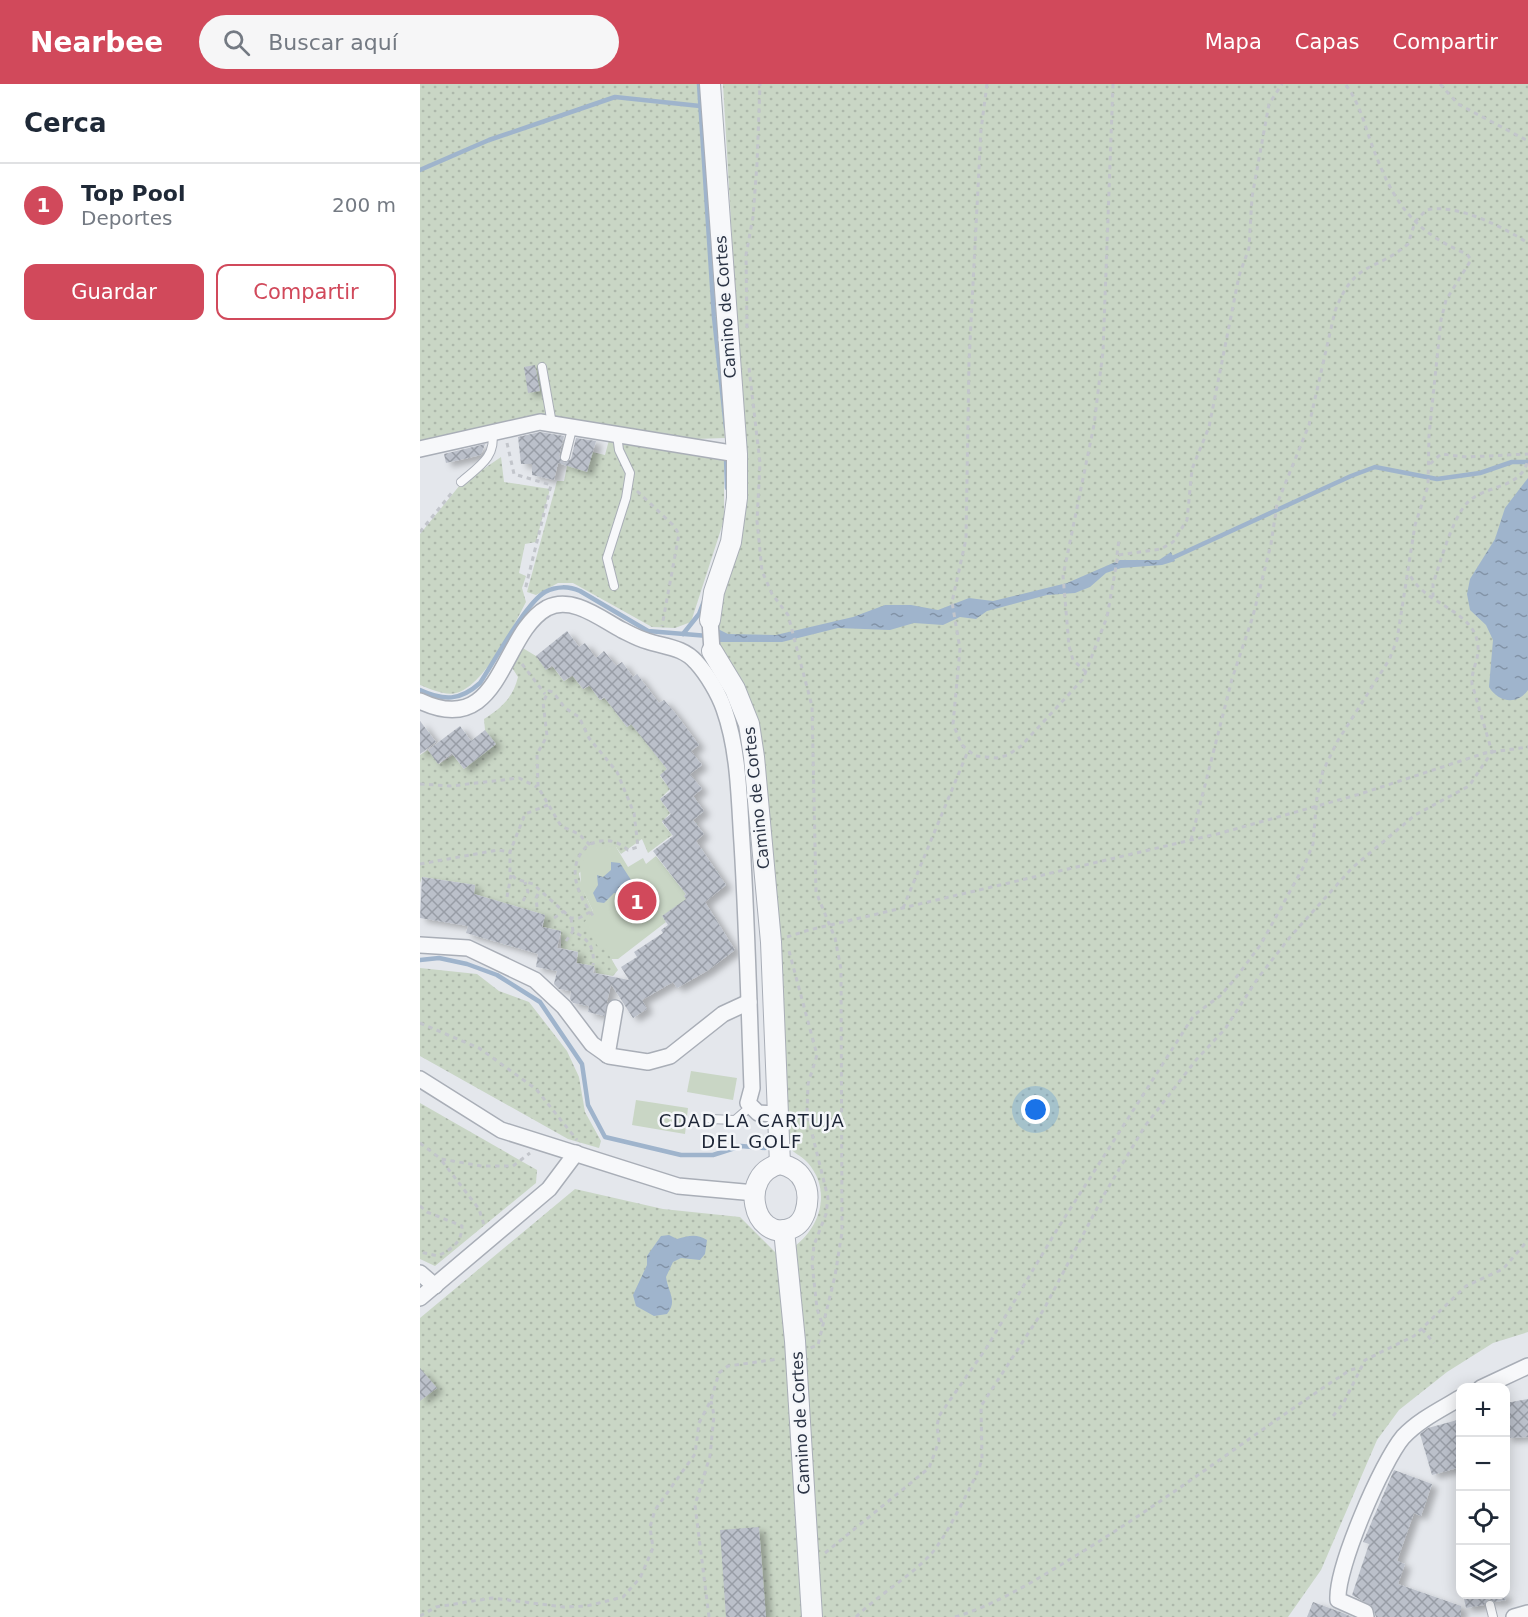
<!DOCTYPE html>
<html lang="es">
<head>
<meta charset="utf-8">
<style>
	body { margin:0; font-family:"DejaVu Sans",sans-serif; background:#f6f6f7; color:#1f2937 }
	.controls { position:absolute; right:18px; bottom:18px; display:grid; overflow:hidden; border-radius:12px; box-shadow:0 3px 15px #0003 }
	.controls button { width:54px; height:54px; display:grid; place-items:center; padding:0; border:0; border-bottom:2px solid #e0e1e3; background:#fff; color:#1f2937; font:30px sans-serif }
	.you { position:absolute; left:616px; top:1026px; width:21px; height:21px; margin:-15px; border:4px solid #fff; border-radius:50%; background:#1a73e8; box-shadow:0 0 0 9px #1a73e833 }
	.badge { display:grid; place-items:center; width:39px; height:39px; border-radius:50%; background:#d1495b; color:#fff; font-size:20px; font-weight:700 }
	.pin { position:absolute; translate:-50% -50%; border:3px solid #fff; box-shadow:0 2px 6px #0006 }
	.list { margin:0; padding:0; list-style:none }
	h2 { display:flex; justify-content:space-between; align-items:center; height:78px; margin:0; padding:0 24px; font-size:26px }
	h2 small { font-size:20px; font-weight:400; color:#747a83 }
	.list li { display:grid; grid-template-columns:39px 1fr auto; gap:18px; align-items:center; box-sizing:border-box; height:84px; padding:0 24px; border-top:2px solid #e0e1e3 }
	.list b { display:block; font-size:22px; white-space:nowrap }
	.list p { margin:0; font-size:20px; white-space:nowrap; color:#747a83 }
	.list em { font-size:20px; font-style:normal; color:#747a83 }
	.actions { display:flex; gap:12px; padding:18px 24px }
	.actions a { flex:1; padding:14px 0; border:2px solid #d1495b; border-radius:12px; text-align:center; font-size:21px; color:#d1495b }
	.actions .main { background:#d1495b; color:#fff }
	.icon { flex:none; width:33px; height:33px; fill:none; stroke:currentColor; stroke-width:2; stroke-linecap:round; stroke-linejoin:round }
	.map { position:relative; flex:none; width:1108px; height:1533px; overflow:hidden }
	header { display:flex; align-items:center; gap:36px; box-sizing:border-box; height:84px; padding:0 30px; background:#d1495b; color:#fff }
	header strong { font-size:28px }
	nav { display:flex; gap:33px; margin-inline-start:auto; font-size:21px }
	.search { width:420px; height:54px; background:#f6f6f7; display:flex; align-items:center; gap:15px; box-sizing:border-box; padding:0 21px; border-radius:33px; color:#747a83; font-size:22px }
	main { display:flex }
	aside { flex:1; background:#fff }
	.map>svg:first-child { display:block }
</style>
</head>
<body>
<header>
<strong>Nearbee</strong>
<div class="search"><svg class="icon" aria-label="search" viewBox="0 0 24 24"><circle cx="10" cy="10" r="6"/><path d="M15 15l6 6"/></svg>Buscar aquí</div>
<nav><a>Mapa</a><a>Capas</a><a>Compartir</a></nav>
</header>
<main>
<aside>
<h2>Cerca<small></small></h2>
<ul class="list">
<li><span class="badge">1</span><div><b>Top Pool</b><p>Deportes</p></div><em>200 m</em></li>
</ul>
<div class="actions"><a class="main">Guardar</a><a>Compartir</a></div>
</aside>
<div class="map">
<svg width="1108" height="1533" viewBox="0 0 1108 1533">
	<defs>
		<pattern id="green-dots" width="8" height="8" patternUnits="userSpaceOnUse" patternTransform="scale(1.5)"><rect width="8" height="8" fill="#c9d6c5"/><path d="M2 2h.1M6 6h.1" fill="none" stroke="#adb8ab" stroke-width="1.8" stroke-linecap="round"/></pattern>
		<pattern id="water-ripples" width="26" height="14" patternUnits="userSpaceOnUse" patternTransform="scale(1.5)"><rect width="26" height="14" fill="#9fb4cc"/><path d="M2 4q2-2 4 0t4 0M15 11q2-2 4 0t4 0" fill="none" stroke="#8293a7"/></pattern>
		<pattern id="building-cross-hatch" width="8" height="8" patternUnits="userSpaceOnUse" patternTransform="scale(1.5)"><rect width="8" height="8" fill="#bbc0ca"/><path d="M0 0l8 8M0 8l8-8" fill="none" stroke="#989da6"/></pattern>
		<filter id="shadow"><feDropShadow dx="6" dy="4" stdDeviation="3" flood-color="#0004"/></filter>
	</defs>
	<rect width="100%" height="100%" fill="#e4e7ec"/>
	<g fill="url(#green-dots)">
		<path d="M0,0H282L305,354L275,355L122,330L0,357Z"/>
		<path d="M303,0H1108V1248L1073,1259L1027,1288L979,1326L957,1356L901,1486L868,1533H398L375,1162C400,1143 412,1107 388,1079C379,1069 373,1071 365,1057L337,645L297,558L296,544L326,397Z"/>
		<path d="M189,356L304,371V436L271,538L255,544L232,543L153,499H138L116,511L107,508L137,397H144L147,382L172,368L185,371Z"/>
		<path d="M81,373L84,398L130,405L116,458L105,460L99,489L106,492L102,504L106,518C93,543 63,603 36,609C25,612 10,605 0,601V450L40,401Z"/>
		<path d="M101,563L116,572L126,585L133,583L144,597L153,592L163,605L170,602L180,616L185,614L207,643L212,640L247,685L240,692L250,705L240,715L250,729L242,738L252,751L228,769L222,755L201,770L196,763L159,789C161,805 168,815 174,830C182,849 186,868 198,886L193,892L176,889L174,882L157,879L158,868L141,864V847L123,843L125,831L54,810L55,801L2,793L0,799V671L8,666L19,680L33,671L44,685L65,646L64,635C81,624 93,614 98,593L91,582Z"/>
		<path d="M0,884L57,890L79,907L109,918L147,967L159,993L165,1028L181,1057L179,1064L148,1055L0,972Z"/>
		<path d="M0,1019L117,1086L116,1099L15,1182L0,1175Z"/>
		<path d="M155,1105L243,1125L320,1133L359,1172L384,1533H0V1234Z"/>
	</g>
	<g fill="#c9d6c5">
		<path d="M182,761L196,763L208,783L223,774L226,780L236,772L266,810L264,812L273,823L242,832L246,838L198,875H191L186,865L179,864L163,840L173,827L161,802L160,780L174,762Z"/>
		<path d="M271,987L317,994L313,1016L267,1008Z"/>
		<path d="M216,1016L268,1024L265,1050L212,1041Z"/>
	</g>
	<g fill="url(#water-ripples)">
		<path d="M1108,394V606C1097,622 1078,618 1069,603L1073,556L1066,541L1050,526L1047,510L1050,495L1075,455L1085,424Z"/>
		<path d="M751,468L755,477L742,481L701,484L686,489L670,503L655,509L627,511L567,527L556,535L540,533L523,541L494,539L470,546L418,544L362,558H297L296,544L308,550L356,551L433,533L465,521H491L518,526L549,514L573,517L647,499L700,476H739Z"/>
		<path d="M191,778L200,779L215,802L203,810L194,809L184,819L177,818L173,809L178,801L177,791L183,793L191,786Z"/>
		<path d="M249,1151L257,1155C268,1152 276,1149 287,1156L285,1170L280,1176L261,1174L253,1178L246,1193C248,1208 258,1217 247,1230L234,1232L216,1222L213,1211L227,1181V1172L241,1152Z"/>
	</g>
	<g fill="none" stroke-linecap="round" stroke-linejoin="round">
		<g stroke="#9fb4cc" stroke-width="4.5">
			<path d="M279,0L294,233L306,344"/>
			<path d="M0,86L69,56L195,13L280,22"/>
			<path d="M306,374L307,404"/>
			<path d="M750,475L931,392L955,383L1017,395L1060,389L1092,378H1108"/>
			<path d="M263,550L279,530L284,517"/>
			<path d="M0,606C24,617 40,617 60,599C74,578 105,520 125,508C136,502 149,502 160,507L228,547L288,552"/>
			<path d="M0,876L19,874L47,880L77,891L120,918L162,980L168,1021L185,1053L261,1071H293L321,1062L345,1064"/>
		</g>
	</g>
	<g fill="url(#building-cross-hatch)" filter="url(#shadow)">
		<path d="M115,281L120,307L108,309L104,283Z"/>
		<path d="M120,348L144,352L139,372L144,379L151,375L156,354L176,357L167,388L138,379L134,396L112,391V380H101L98,353Z"/>
		<path d="M65,360L61,371L26,379L24,370Z"/>
		<path d="M147,547L159,563L165,559L176,574L184,567L196,582L202,578L213,593L217,590L239,619L244,616L256,630L279,661L271,667L282,681L270,690L282,705L273,712L284,727L273,736L284,750L276,757L306,801L285,818L315,866L287,887L257,904L253,898L222,916L227,925L213,934L191,900L184,932L168,928L169,922L153,919L150,915L151,907L139,905L134,900L137,887L116,883L118,870L46,849L48,842L0,834L2,793L55,801L54,810L125,831L122,843L141,847L137,864L158,868L156,879L174,882L173,889L209,896L201,883L217,873L214,868L243,849L241,846L248,841L242,832L266,815L264,812L266,810L233,767L253,752L242,737L251,730L240,715L251,707L240,691L247,685L211,640L207,643L184,613L180,616L169,601L163,605L152,591L144,597L132,581L126,586L116,572Z"/>
		<path d="M0,637L16,658L0,670Z"/>
		<path d="M40,642L51,657L65,646L76,660L44,685L32,669L18,680L8,666Z"/>
		<path d="M0,1284L17,1304L0,1317Z"/>
		<path d="M1108,1315V1353L1086,1354V1319Z"/>
		<path d="M1041,1335V1383L1012,1391L1000,1350L1008,1344Z"/>
		<path d="M974,1386L1012,1400L1001,1432L994,1429L977,1477L985,1480L978,1500L1041,1522V1533H956L952,1522L932,1511L949,1460L943,1458Z"/>
		<path d="M339,1443L346,1533H306L300,1446Z"/>
		<path d="M1043,1510H1085L1086,1516L1075,1518L1069,1515L1064,1521L1046,1524Z"/>
		<path d="M893,1518L923,1529L932,1533H887Z"/>
	</g>
	<g fill="none" stroke-linecap="round" stroke-linejoin="round">
		<defs>
			<g id="service">
				<path d="M122,283L132,340"/>
				<path d="M145,373L152,345"/>
				<path d="M41,398C58,383 77,373 72,348"/>
				<path d="M194,502L187,474L206,414L210,389L199,366L197,351"/>
				<path d="M290,1035L315,1036L330,1023"/>
				<path d="M1070,1521L1073,1533"/>
			</g>
			<g id="minor">
				<path d="M0,365L120,338L317,370"/>
				<path d="M290,536L292,567"/>
				<path d="M0,617C82,656 80,550 127,524C152,511 181,535 202,546C210,550 219,555 227,557C245,563 263,563 276,578C287,590 299,610 304,625C319,667 319,715 322,759C327,841 329,923 332,1004L328,1019L338,1029L357,1030"/>
				<path d="M0,861L48,864L115,896L144,923L172,960L189,972L228,978L250,972L303,930L329,918"/>
				<path d="M187,971L195,924"/>
				<path d="M0,995L81,1046L258,1102L335,1109"/>
				<path d="M0,1189L15,1202"/>
				<path d="M0,1214L129,1105L156,1069"/>
				<path d="M1061,1304L1108,1282"/>
				<path d="M946,1533L945,1528L918,1516C916,1484 962,1378 983,1353C999,1336 1020,1326 1040,1314"/>
				<path d="M1094,1533L1108,1529"/>
			</g>
			<g id="tertiary">
				<path d="M290,536L294,508L311,458L317,414V370L290,0"/>
				<path d="M292,567L315,605L329,640L334,673L351,858L360,1080"/>
				<path d="M360,1080C384,1085 392,1106 385,1129C382,1137 377,1143 369,1145C333,1157 318,1090 360,1080Z"/>
				<path d="M364,1146L375,1257L392,1533"/>
			</g>
		</defs>
		<use href="#service" stroke="#a9aeb7" stroke-width="10"/>
		<use href="#minor" stroke="#a9aeb7" stroke-width="18"/>
		<use href="#tertiary" stroke="#a9aeb7" stroke-width="22"/>
		<g stroke="#c2c5cb" stroke-width="3" stroke-dasharray="4.5 4.5" stroke-linecap="butt">
			<path d="M567,0L561,46L549,277L546,455L532,518L540,565L533,640L542,661L555,672L577,674L588,671L601,662L663,595L687,533L698,471L741,465L753,458L767,436L772,385L789,343L819,192L829,164L832,113L849,20L862,0"/>
			<path d="M1020,0L1038,20L1108,57"/>
			<path d="M327,244L326,171L333,133L337,80L340,0"/>
			<path d="M329,284L340,379L337,437L342,487L352,510L368,531L392,622L396,808L415,854L421,885L422,1148L415,1192L398,1261L390,1264"/>
			<path d="M87,359L94,390L131,401L105,506"/>
			<path d="M1010,380L1021,370L1047,373L1108,370"/>
			<path d="M217,407L253,441L259,450L242,542"/>
			<path d="M0,448L34,406"/>
			<path d="M697,471L699,455"/>
			<path d="M1013,513V500C1020,479 1032,435 1047,419C1065,400 1102,406 1108,375"/>
			<path d="M102,580L125,610"/>
			<path d="M666,588L653,576L649,562L643,492L674,341L683,267L693,0"/>
			<path d="M0,700L31,702L99,694L117,703"/>
			<path d="M128,721L105,730L90,768V789L96,795L113,800L151,834H159L170,828"/>
			<path d="M771,756L812,595L833,532L851,460L857,420L889,341L915,227C935,175 954,189 988,160L995,138L1006,126C1037,119 1083,143 1108,159"/>
			<path d="M170,761L159,750L141,742L118,703L117,670L127,652L123,618L129,607L133,608L145,624L159,633L169,654L197,688L214,729L218,763L208,766C195,755 184,754 168,761C144,783 158,811 174,833"/>
			<path d="M0,780L78,766L90,768"/>
			<path d="M87,813L91,791"/>
			<path d="M103,817L108,808L105,798"/>
			<path d="M117,823L116,814L120,806"/>
			<path d="M483,824L548,667"/>
			<path d="M134,834L144,827"/>
			<path d="M151,834L153,847C168,855 175,863 173,881"/>
			<path d="M367,853L389,846L801,749L940,710L1065,669L1108,663"/>
			<path d="M146,857L153,847"/>
			<path d="M369,867L397,971L388,1000L387,1029L408,1114L406,1130L394,1161L392,1179L397,1225L402,1239"/>
			<path d="M0,939L59,964L116,1005L157,1056"/>
			<path d="M0,1059L21,1075L62,1082H93L110,1069"/>
			<path d="M22,1077L59,1125L64,1141"/>
			<path d="M0,1122L7,1128L42,1142C42,1158 32,1165 18,1172L0,1168"/>
			<path d="M1002,1245L1014,1259"/>
			<path d="M913,1332L924,1318L945,1276L994,1252L1046,1202L1083,1185L1108,1156"/>
			<path d="M405,1469L509,1384L519,1357L517,1342L519,1332L567,1263L638,1144L774,931L800,912L815,895L841,860L885,780L893,760L897,712L903,687L917,658L969,576L977,556L995,441L1008,402L1009,351L1021,236L1026,216L1051,176L1047,170C986,145 969,109 948,50C943,34 936,13 925,0"/>
			<path d="M0,1532L16,1523L72,1514L144,1523L167,1522L203,1513L220,1494L233,1464L230,1443L235,1426L275,1370L279,1339L291,1316L299,1289L308,1282L359,1275"/>
			<path d="M289,1533L275,1421L290,1372L294,1331L291,1317"/>
			<path d="M436,1533C459,1510 489,1494 511,1470C525,1455 549,1406 559,1385L562,1375L561,1322L624,1225L685,1109L725,1042L776,976L805,945L838,894L870,853L932,784L995,731L1049,702L1072,668L1052,600C1051,586 1059,576 1058,563C1057,532 1017,522 1000,504C995,500 992,494 988,489"/>
			<path d="M535,1533C578,1520 619,1494 657,1471C751,1414 838,1346 930,1286L939,1284"/>
		</g>
		<use href="#service" stroke="#f7f8fa" stroke-width="8"/>
		<use href="#minor" stroke="#f7f8fa" stroke-width="15"/>
		<use href="#tertiary" stroke="#f7f8fa" stroke-width="20"/>
	</g>
	<g text-anchor="middle" stroke-width="5" stroke-linejoin="round" paint-order="stroke">
		<g font-size="16" fill="#2b3445" stroke="#f4f6f9">
			<text transform="translate(305 223) rotate(-94)" y="6">Camino de Cortes</text>
			<text transform="translate(336 714) rotate(-96)" y="6">Camino de Cortes</text>
			<text transform="translate(380 1339) rotate(-93)" y="6">Camino de Cortes</text>
		</g>
		<g font-size="18" letter-spacing="1.5" fill="#1d2536" stroke="#f4f6f9">
			<text x="332" y="1043">CDAD LA CARTUJA<tspan x="332" dy="21">DEL GOLF</tspan></text>
		</g>
	</g>
</svg>
<div class="controls">
<button>+</button>
<button>−</button>
<button><svg class="icon" aria-label="locate" viewBox="0 0 24 24"><circle cx="12" cy="12" r="6"/><path d="M12 2v4M12 18v4M2 12h4M18 12h4"/></svg></button>
<button><svg class="icon" aria-label="layers" viewBox="0 0 24 24"><path d="M12 4l9 5-9 5-9-5zM3 14l9 5 9-5"/></svg></button>
</div>
<div class="you"></div>
<div class="pin badge" style="left:217px;top:817px">1</div>
</div>
</main>
</body>
</html>
